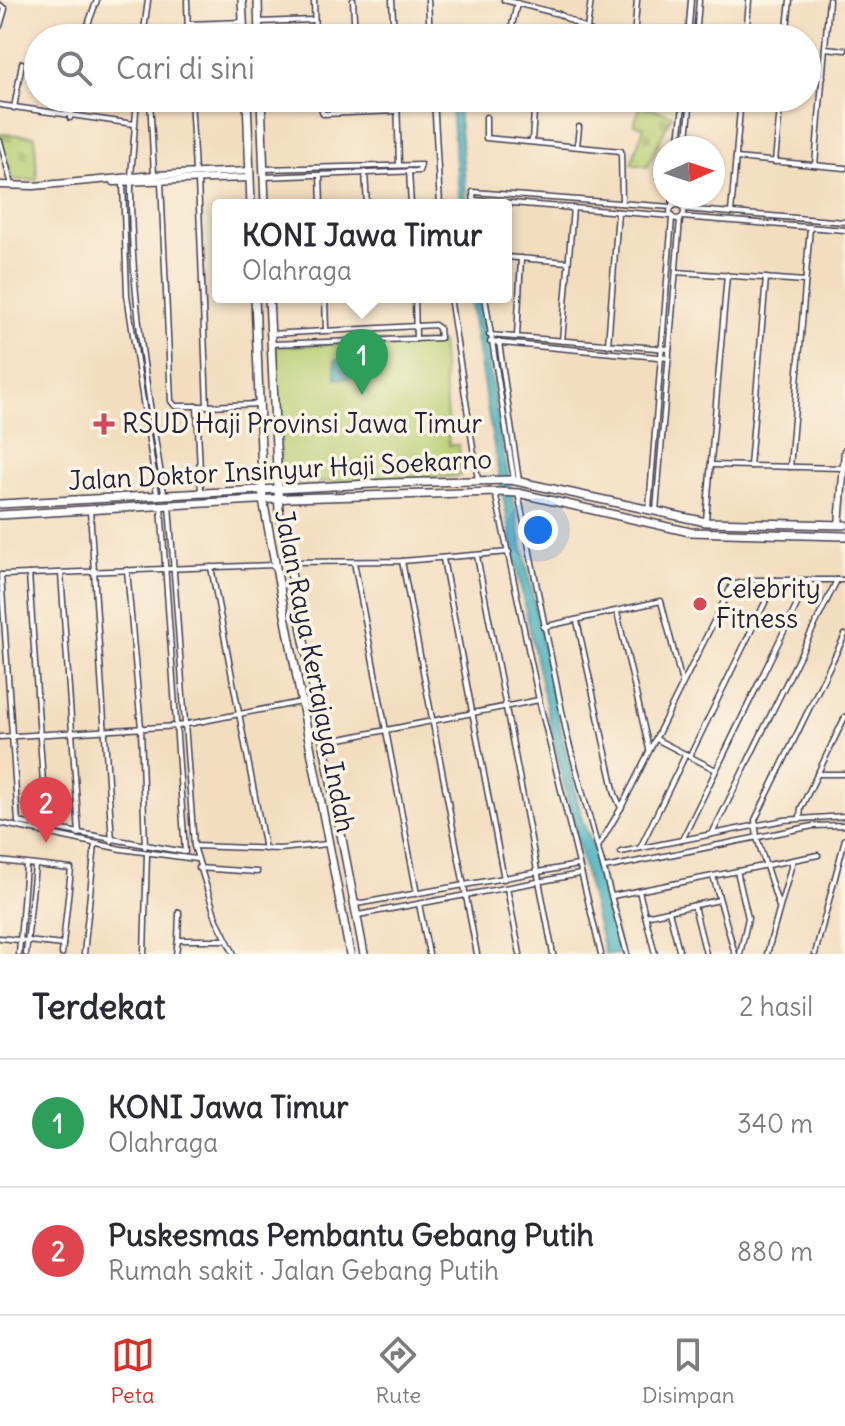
<!DOCTYPE html>
<html lang="id">
<head>
<meta charset="utf-8">
<style>
	body { margin:0; font-family:Delius,sans-serif; background:#f2f2f3; color:#2b2b33 }
	.compass { position:absolute; left:653px; top:136px; width:72px; height:72px; border-radius:50%; background:#fff; box-shadow:0 2px 6px #0004; rotate:87deg }
	.you { position:absolute; left:538px; top:530px; width:28px; height:28px; margin:-20px; border:6px solid #fff; border-radius:50%; background:#1a73e8; box-shadow:0 0 0 12px #1a73e833 }
	.badge { display:grid; place-items:center; width:52px; height:52px; border-radius:50%; background:#d93025; color:#fff; font-size:26px; font-weight:700 }
	.pin { position:absolute; translate:-50% -66px; filter:drop-shadow(0 2px 4px #0008) }
	.pin::after { content:''; position:absolute; top:42px; width:28px; height:24px; background:inherit; clip-path:polygon(0 0,100% 0,50% 100%) }
	.popup { position:absolute; left:212px; top:199px; width:300px; height:104px; box-sizing:border-box; display:grid; place-content:center; border-radius:8px; background:#fff; filter:drop-shadow(0 2px 6px #0005); font-size:26px; white-space:nowrap; color:#7c7c81 }
	.popup b { font-size:30px; color:#2b2b33 }
	.popup::after { content:''; position:absolute; left:50%; top:100%; margin-left:-16px; border:16px solid transparent; border-top-color:#fff }
	.list { margin:0; padding:0; list-style:none }
	h2 { display:flex; justify-content:space-between; align-items:center; height:104px; margin:0; padding:0 32px; font-size:34px }
	h2 small { font-size:26px; font-weight:400; color:#7c7c81 }
	.list li { display:grid; grid-template-columns:52px 1fr auto; gap:24px; align-items:center; box-sizing:border-box; height:128px; padding:0 32px; border-top:2px solid #e1e1e2 }
	.list b { display:block; font-size:30px; white-space:nowrap }
	.list p { margin:0; font-size:26px; white-space:nowrap; color:#7c7c81 }
	.list em { font-size:26px; font-style:normal; color:#7c7c81 }
	.icon { flex:none; width:44px; height:44px; fill:none; stroke:currentColor; stroke-width:2; stroke-linecap:round; stroke-linejoin:round }
	.map { position:relative; flex:none; width:845px; height:954px; overflow:hidden }
	.search { position:absolute; background:#fff; box-shadow:0 2px 6px #0004; left:24px; right:24px; top:24px; height:88px; display:flex; align-items:center; gap:20px; box-sizing:border-box; padding:0 28px; border-radius:44px; color:#7c7c81; font-size:30px }
	.sheet { height:360px; background:#fff }
	nav { display:flex; justify-content:space-around; align-items:center; box-sizing:border-box; height:112px; border-top:2px solid #e1e1e2; background:#fff; font-size:22px; color:#7c7c81 }
	nav a { display:grid; justify-items:center; gap:4px }
	nav .on { color:#d93025 }
	.map>svg:first-child { display:block }
</style>
</head>
<body>
<div class="map">
<svg width="845" height="954" viewBox="0 0 845 954">
	<defs>
		<pattern id="cemetery-stones" width="16" height="16" patternUnits="userSpaceOnUse" patternTransform="scale(2)"><rect width="16" height="16" fill="#b7cd72"/><path d="M2 7V4a2 2 0 0 1 4 0v3zM10 15v-3a2 2 0 0 1 4 0v3z" fill="#9db064"/></pattern>
	</defs>
	<rect width="100%" height="100%" fill="#fcf5e5"/>
	<filter id="ink" filterUnits="userSpaceOnUse"><feTurbulence type="fractalNoise" baseFrequency=".0125" numOctaves="2"/><feDisplacementMap in="SourceGraphic" scale="16" xChannelSelector="R" yChannelSelector="G"/><feConvolveMatrix kernelMatrix="1 2 1 2 8 2 1 2 1" color-interpolation-filters="sRGB"/></filter>
	<filter id="wash" filterUnits="userSpaceOnUse"><feTurbulence type="fractalNoise" baseFrequency=".006" numOctaves="4" result="noise"/><feDisplacementMap in="SourceGraphic" scale="32" xChannelSelector="R" yChannelSelector="G"/><feGaussianBlur stdDeviation="1.8" result="paint"/><feColorMatrix in="noise" values="0 0 0 0 0 0 0 0 0 0 0 0 0 0 0 0 0 1.4 0 .05"/><feComposite in="paint" operator="in"/></filter>
	<g filter="url(#wash)">
		<rect width="100%" height="100%" fill="#f3ddbf"/>
		<g fill="url(#cemetery-stones)" stroke="#6c7856" stroke-width="2">
			<path d="M641,105L672,115L647,167L631,164L644,127L634,124Z"/>
			<path d="M1,134L35,136L37,180H12L1,145Z"/>
		</g>
		<path fill="#b7cd72" stroke="#6c7856" stroke-width="2" d="M441,342L449,445H459L460,476L282,484L276,346Z"/>
		<g fill="#46b4c0" stroke="#346b7e" stroke-width="2">
			<path d="M450,98H457L467,205H460Z"/>
			<path d="M470,297H478L501,441L556,708L582,820L596,854L621,954H605C551,737 502,519 470,297Z"/>
			<path d="M378,358L379,377L336,379L335,360Z"/>
		</g>
	</g>
	<g filter="url(#ink)">
		<g fill="none" stroke-linecap="round" stroke-linejoin="round">
			<defs>
				<g id="minor">
					<path d="M187,0L188,38"/>
					<path d="M314,0L315,38"/>
					<path d="M353,0L355,38"/>
					<path d="M392,0L394,38"/>
					<path d="M428,0L430,38"/>
					<path d="M504,0L559,14L602,38"/>
					<path d="M517,3L510,35L518,38"/>
					<path d="M0,5L5,9L0,26"/>
					<path d="M259,22L314,20"/>
					<path d="M188,24L243,22"/>
					<path d="M587,29L591,0"/>
					<path d="M75,38L87,27L97,0"/>
					<path d="M143,38L148,0"/>
					<path d="M634,38L637,0"/>
					<path d="M688,38L691,0"/>
					<path d="M696,38L699,0"/>
					<path d="M746,38L749,0"/>
					<path d="M786,38L790,0"/>
					<path d="M825,48L845,50"/>
					<path d="M807,76L823,77"/>
					<path d="M150,98L154,175"/>
					<path d="M191,98L195,172"/>
					<path d="M318,98L323,114L397,111"/>
					<path d="M358,98V112"/>
					<path d="M397,98L399,164"/>
					<path d="M434,98L440,205"/>
					<path d="M0,105L134,124"/>
					<path d="M14,108L22,63"/>
					<path d="M486,117V138L621,151L622,203"/>
					<path d="M70,118L75,98"/>
					<path d="M0,141L12,185"/>
					<path d="M532,141L534,112"/>
					<path d="M577,146L579,127"/>
					<path d="M678,148L684,98"/>
					<path d="M686,148L691,98"/>
					<path d="M736,158L845,168"/>
					<path d="M775,162L781,98"/>
					<path d="M815,165L829,0"/>
					<path d="M264,169L421,165L419,171L264,177"/>
					<path d="M409,171L411,205"/>
					<path d="M365,172L367,205"/>
					<path d="M320,175L321,205"/>
					<path d="M131,177L137,98"/>
					<path d="M198,181L207,406L259,404"/>
					<path d="M131,182C130,288 147,390 164,493"/>
					<path d="M161,182L171,401L175,406H207"/>
					<path d="M123,183L127,295L157,494"/>
					<path d="M474,200L671,216"/>
					<path d="M474,205L473,192L672,207"/>
					<circle cx="677" cy="212" r="7"/>
					<path d="M672,207L673,196"/>
					<path d="M683,209L845,222"/>
					<path d="M731,213L741,98"/>
					<path d="M682,217L845,230"/>
					<path d="M506,257L568,262"/>
					<path d="M676,272L805,281"/>
					<path d="M325,297L326,330"/>
					<path d="M415,297L416,339"/>
					<path d="M450,297L478,480"/>
					<path d="M485,297L514,480"/>
					<path d="M270,334L435,325L439,328L440,338L271,344"/>
					<path d="M489,335L669,349"/>
					<path d="M517,337L521,258"/>
					<path d="M562,341L573,208"/>
					<path d="M490,342L669,358"/>
					<path d="M499,342L519,481"/>
					<path d="M608,345L618,212"/>
					<path d="M197,406L201,492"/>
					<path d="M711,465L844,468"/>
					<path d="M750,466L766,278"/>
					<path d="M790,467L810,227"/>
					<path d="M162,481L200,480"/>
					<path d="M495,492L539,700L601,954"/>
					<path d="M518,493L567,736L627,954"/>
					<path d="M169,505L194,846L216,918L234,954"/>
					<path d="M649,508L672,218"/>
					<path d="M90,511L112,841"/>
					<path d="M656,511L680,219"/>
					<path d="M706,520L727,275"/>
					<path d="M477,556L553,954"/>
					<path d="M443,559L504,879"/>
					<path d="M402,561L477,954"/>
					<path d="M289,562L402,561L509,552"/>
					<path d="M354,562L417,894"/>
					<path d="M211,567L265,849"/>
					<path d="M127,570L141,728L145,847"/>
					<path d="M61,573L79,834"/>
					<path d="M29,574L46,827"/>
					<path d="M1,575L18,822L185,852L161,506"/>
					<path d="M2,575L275,565"/>
					<path d="M617,612L649,749"/>
					<path d="M577,621L615,794L621,808"/>
					<path d="M543,627L661,601L682,683"/>
					<path d="M0,737L178,726L301,702"/>
					<path d="M656,739L716,770"/>
					<path d="M325,742L539,700"/>
					<path d="M690,756L776,580"/>
					<path d="M817,774H845"/>
					<path d="M800,818L801,808L845,717"/>
					<path d="M0,823L121,849L196,859"/>
					<path d="M712,834L837,580"/>
					<path d="M682,840L809,580"/>
					<path d="M194,846L280,849L327,844"/>
					<path d="M598,847L621,808L732,585L754,580H845"/>
					<path d="M640,848L686,754"/>
					<path d="M621,852L784,820L845,816"/>
					<path d="M0,861L71,869L62,954"/>
					<path d="M198,868L257,872"/>
					<path d="M605,868L813,826L845,825"/>
					<path d="M737,871L748,918L740,954"/>
					<path d="M713,876L735,954"/>
					<path d="M507,888L520,954"/>
					<path d="M639,891L655,954"/>
					<path d="M612,896L818,855"/>
					<path d="M356,904L578,865"/>
					<path d="M419,904L429,954"/>
					<path d="M694,906L706,954"/>
					<path d="M779,907L757,838L755,820L845,635"/>
					<path d="M669,911L680,954"/>
					<path d="M358,915L580,874"/>
					<path d="M645,916L719,900"/>
					<path d="M0,938L63,945"/>
					<path d="M178,940L179,912"/>
					<path d="M19,954L26,865"/>
					<path d="M26,954L35,866"/>
					<path d="M84,954L95,844"/>
					<path d="M144,954L147,854"/>
					<path d="M176,954L178,940H225"/>
					<path d="M767,954L793,860"/>
					<path d="M815,954L845,839"/>
				</g>
				<g id="secondary">
					<path d="M114,182L250,178"/>
					<path d="M0,185L34,186L154,175L250,171"/>
					<path d="M839,525L845,451"/>
				</g>
				<g id="primary">
					<path d="M242,0L244,38"/>
					<path d="M258,0L259,38"/>
					<path d="M247,98L251,205"/>
					<path d="M261,98L265,205"/>
					<path d="M255,297L263,500L350,954"/>
					<path d="M269,297L279,510L364,954"/>
					<path d="M0,504L389,483L511,480L706,522L845,525"/>
					<path d="M0,515L291,498L498,492L518,493L690,532L845,536"/>
				</g>
			</defs>
			<use href="#minor" stroke="#413e4f" stroke-width="7"/>
			<use href="#secondary" stroke="#413e4f" stroke-width="9"/>
			<use href="#primary" stroke="#413e4f" stroke-width="10"/>
			<use href="#minor" stroke="#fff" stroke-width="4"/>
			<use href="#secondary" stroke="#fff" stroke-width="6"/>
			<use href="#primary" stroke="#fff" stroke-width="7"/>
		</g>
	</g>
	<g fill="#d1495b" stroke="#fcf5e5" stroke-width="3">
		<path d="M100 412h8v8h8v8h-8v8h-8v-8h-8v-8h8z"/>
		<circle cx="700" cy="604" r="8"/>
	</g>
	<g text-anchor="middle" stroke-width="7" stroke-linejoin="round" paint-order="stroke">
		<g font-size="26" fill="#22223b" stroke="#fcf5e5" text-anchor="start">
			<text x="122" y="433">RSUD Haji Provinsi Jawa Timur</text>
			<text x="716" y="598">Celebrity<tspan x="716" dy="30">Fitness</tspan></text>
		</g>
		<g font-size="26" fill="#22223b" stroke="#fcf5e5">
			<text transform="translate(280 470) rotate(-3)" y="9">Jalan Doktor Insinyur Haji Soekarno</text>
			<text transform="translate(315 671) rotate(79)" y="9">Jalan Raya Kertajaya Indah</text>
		</g>
	</g>
</svg>
<svg class="compass" viewBox="-18 -18 36 36"><path d="M0-13l5 13h-10z" fill="#e53935"/><path d="M0 13l5-13h-10z" fill="#7c7c81"/></svg>
<div class="you"></div>
<div class="pin badge" style="left:362px;top:395px;background:#2e9e5b">1</div>
<div class="popup"><b>KONI Jawa Timur</b>Olahraga</div>
<div class="pin badge" style="left:46px;top:843px;background:#e0444e">2</div>
<div class="search"><svg class="icon" aria-label="search" viewBox="0 0 24 24"><circle cx="10" cy="10" r="6"/><path d="M15 15l6 6"/></svg>Cari di sini</div>
</div>
<section class="sheet">
<h2>Terdekat<small>2 hasil</small></h2>
<ul class="list">
<li><span class="badge" style="background:#2e9e5b">1</span><div><b>KONI Jawa Timur</b><p>Olahraga</p></div><em>340 m</em></li>
<li><span class="badge" style="background:#e0444e">2</span><div><b>Puskesmas Pembantu Gebang Putih</b><p>Rumah sakit · Jalan Gebang Putih</p></div><em>880 m</em></li>
</ul>
</section>
<nav>
<a class="on"><svg class="icon" aria-label="map" viewBox="0 0 24 24"><path d="M3 6l6-2 6 2 6-2v14l-6 2-6-2-6 2zM9 4v14M15 6v14"/></svg>Peta</a>
<a><svg class="icon" aria-label="directions" viewBox="0 0 24 24"><path d="M12 3l9 9-9 9-9-9zM9 14v-3h6M13 9l2 2-2 2"/></svg>Rute</a>
<a><svg class="icon" aria-label="saved" viewBox="0 0 24 24"><path d="M7 4h10v16l-5-4-5 4z"/></svg>Disimpan</a>
</nav>
</body>
</html>
